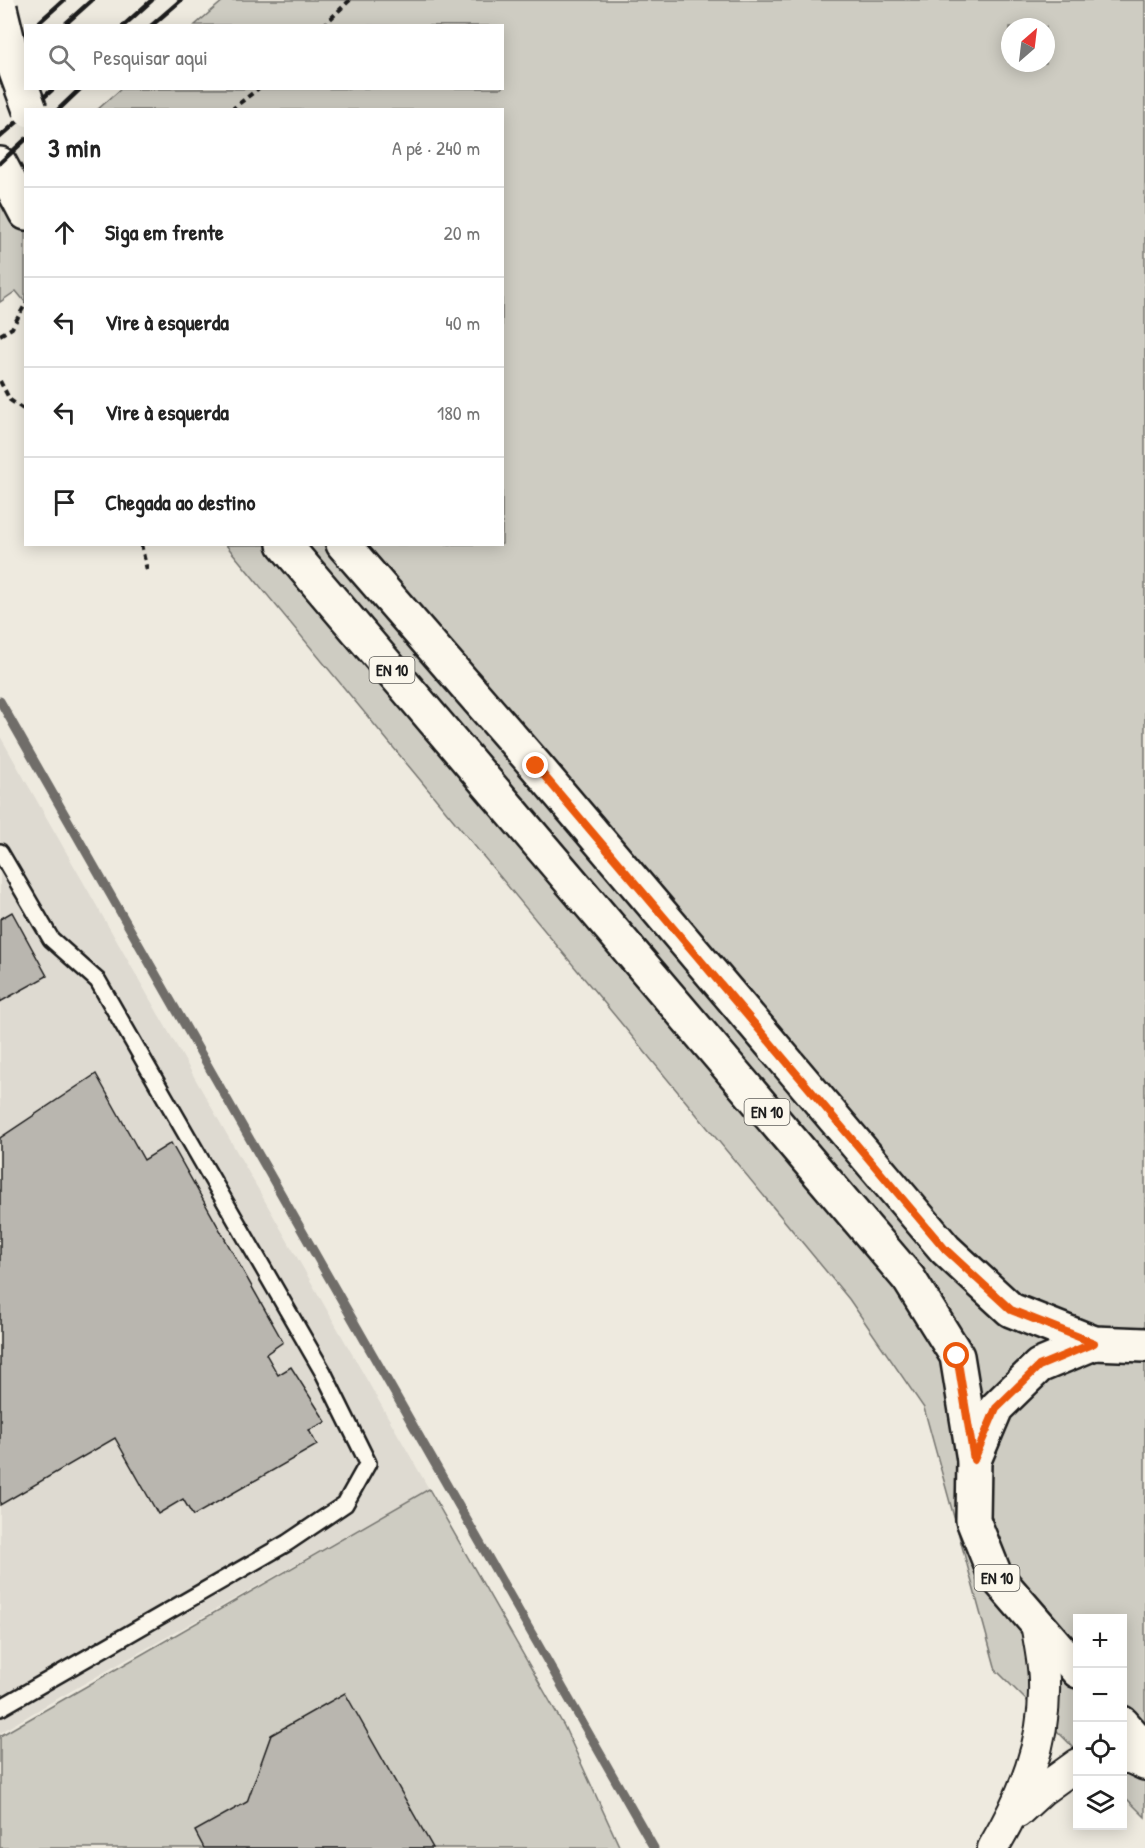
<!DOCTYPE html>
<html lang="pt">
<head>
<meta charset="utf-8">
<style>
	body { margin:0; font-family:"Patrick Hand",sans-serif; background:#f6f6f6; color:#222 }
	.controls { position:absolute; right:18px; bottom:18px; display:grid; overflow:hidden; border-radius:0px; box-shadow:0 3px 15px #0003 }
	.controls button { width:54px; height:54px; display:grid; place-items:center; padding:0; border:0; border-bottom:2px solid #e0e0e0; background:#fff; color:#222; font:30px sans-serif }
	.compass { position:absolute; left:1001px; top:18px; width:54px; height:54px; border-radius:50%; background:#fff; box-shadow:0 3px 15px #0003; rotate:28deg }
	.stop { position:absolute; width:18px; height:18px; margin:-14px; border:4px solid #ea580c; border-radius:50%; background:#fff }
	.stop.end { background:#ea580c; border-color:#fff; box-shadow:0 2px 6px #0008 }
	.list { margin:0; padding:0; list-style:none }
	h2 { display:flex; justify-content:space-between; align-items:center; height:78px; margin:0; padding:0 24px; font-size:26px }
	h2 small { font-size:20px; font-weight:400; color:#767676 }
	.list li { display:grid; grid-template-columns:39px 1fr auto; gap:18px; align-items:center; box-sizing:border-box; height:90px; padding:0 24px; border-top:2px solid #e0e0e0 }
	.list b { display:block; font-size:22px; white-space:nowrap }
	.list em { font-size:20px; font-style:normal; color:#767676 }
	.icon { flex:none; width:33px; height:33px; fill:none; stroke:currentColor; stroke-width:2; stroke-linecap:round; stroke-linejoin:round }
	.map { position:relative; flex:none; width:1145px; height:1848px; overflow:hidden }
	.search { position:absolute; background:#fff; box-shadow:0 3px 15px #0003; left:24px; top:24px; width:480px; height:66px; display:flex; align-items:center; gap:15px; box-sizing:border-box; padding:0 21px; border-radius:0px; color:#767676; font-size:22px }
	.panel { position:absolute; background:#fff; box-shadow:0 3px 15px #0003; left:24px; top:108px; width:480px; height:438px; border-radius:0px }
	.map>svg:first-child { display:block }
</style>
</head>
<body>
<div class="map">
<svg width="1145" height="1848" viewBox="0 0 1145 1848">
	<rect width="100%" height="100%" fill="#eeeadf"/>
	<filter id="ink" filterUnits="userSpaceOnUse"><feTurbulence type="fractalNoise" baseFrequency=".0167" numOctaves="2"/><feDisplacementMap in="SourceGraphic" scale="12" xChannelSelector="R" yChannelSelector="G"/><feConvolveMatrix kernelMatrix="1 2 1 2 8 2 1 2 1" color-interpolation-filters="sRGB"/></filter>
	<g filter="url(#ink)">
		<path fill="#dedad1" d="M0,736L429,1489L48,1704L0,1733Z"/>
		<g fill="#ceccc2" stroke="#75746f" stroke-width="1.5" fill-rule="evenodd">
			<path d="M224,0H1145V1817L1123,1795L1122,1618H1078L1077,1751L996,1670L924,1408L849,1299L226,545L502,544V110H97L121,89L502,88V26L195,25ZM1010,27H1046V63H1010Z"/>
			<path d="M25,171V302L16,291L0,302V193Z"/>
			<path d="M429,1489L564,1726L620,1848H0V1736Z"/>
		</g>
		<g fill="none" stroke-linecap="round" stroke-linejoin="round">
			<path stroke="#6f6d69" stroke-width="9" d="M0,701L654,1848"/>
		</g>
		<g fill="#b9b6af" stroke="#1c1c1c" stroke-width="1.5">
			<path d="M12,912L47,976L0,1002V919Z"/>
			<path d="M96,1074L144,1160L171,1143L283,1342L266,1354L278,1375L291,1367L326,1422L309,1430L317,1445L193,1516L183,1499L158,1514L115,1438L0,1505V1138Z"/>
			<path d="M345,1693L433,1848H204L195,1831L247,1802L271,1735Z"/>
		</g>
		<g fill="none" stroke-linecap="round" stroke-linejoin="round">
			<defs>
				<path id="lane" d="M0,852L51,939L98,981L323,1372L368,1463L345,1504L287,1543L0,1708"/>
				<g id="street">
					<path d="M1122,1758H1130L1145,1765"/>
					<path d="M1018,1812L1042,1790L1078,1764"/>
					<path d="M993,1848C1023,1797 1046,1743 1044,1682C1044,1663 1039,1642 1036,1623"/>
				</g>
				<g id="primary">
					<path d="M0,164L26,213"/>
					<path d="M284,544L909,1279L957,1356L974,1460L973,1520L995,1575L1078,1671"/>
					<path d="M343,544L536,766L945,1249L1011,1310L1094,1343L1145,1345"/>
					<path d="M974,1460L996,1408L1039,1366L1094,1343"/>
					<path d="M1122,1723L1145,1749"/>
				</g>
			</defs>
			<use href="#lane" stroke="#1c1c1c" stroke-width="20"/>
			<use href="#street" stroke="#1c1c1c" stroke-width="34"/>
			<use href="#primary" stroke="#1c1c1c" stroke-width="38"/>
			<g stroke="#1c1c1c" stroke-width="4" stroke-dasharray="6 4.5" stroke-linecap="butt">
				<path d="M323,26L350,0"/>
				<path d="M231,110L259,88"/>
				<path d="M0,335L12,328L26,303"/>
				<path d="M0,381L10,400L26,411"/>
				<path d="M141,544L147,570"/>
			</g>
			<use href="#lane" stroke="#fbf7ec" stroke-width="15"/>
			<use href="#street" stroke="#fbf7ec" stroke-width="30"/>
			<use href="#primary" stroke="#fbf7ec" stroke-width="33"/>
			<g stroke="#1c1c1c" stroke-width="4.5">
				<path d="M35,26L64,0"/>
				<path d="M63,26L92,0"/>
				<path d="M123,26L152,0"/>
				<path d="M151,26L181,0"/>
				<path d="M0,56L26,34"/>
				<path d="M0,81L26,58"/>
				<path d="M30,110L54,88"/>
				<path d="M58,110L81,88"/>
				<path d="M0,137L26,114"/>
				<path d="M0,163L26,139"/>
			</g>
			<defs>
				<path id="primary-bridge" d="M0,8L14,66L30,110"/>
			</defs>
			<use href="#primary-bridge" stroke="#1c1c1c" stroke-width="38" stroke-linecap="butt"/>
			<use href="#primary-bridge" stroke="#fbf7ec" stroke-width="33"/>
		</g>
	</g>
	<g fill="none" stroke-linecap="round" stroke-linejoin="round" filter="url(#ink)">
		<path stroke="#ea580c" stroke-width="8" d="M536,766L945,1249L1011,1310L1094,1343L1039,1366L996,1408L974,1460L957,1356"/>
	</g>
	<g text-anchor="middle" stroke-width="5" stroke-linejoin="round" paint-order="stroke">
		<g fill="#fbf7ec" stroke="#5f5e5a" stroke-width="1.5">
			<rect x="369.5" y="657" width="45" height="26" rx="4.5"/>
			<rect x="744.5" y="1099" width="45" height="26" rx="4.5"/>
			<rect x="974.5" y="1565" width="45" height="26" rx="4.5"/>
		</g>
		<g font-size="16" font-weight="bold" fill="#1c1c1c">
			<text x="392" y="676">EN 10</text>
			<text x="767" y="1118">EN 10</text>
			<text x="997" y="1584">EN 10</text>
		</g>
	</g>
</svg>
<div class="controls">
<button>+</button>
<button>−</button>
<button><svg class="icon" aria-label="locate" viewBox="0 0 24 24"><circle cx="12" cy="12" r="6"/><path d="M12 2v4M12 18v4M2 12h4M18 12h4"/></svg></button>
<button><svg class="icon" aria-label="layers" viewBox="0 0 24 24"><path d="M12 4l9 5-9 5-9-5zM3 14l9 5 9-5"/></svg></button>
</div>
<svg class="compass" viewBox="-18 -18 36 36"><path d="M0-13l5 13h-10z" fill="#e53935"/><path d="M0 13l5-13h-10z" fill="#767676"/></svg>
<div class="stop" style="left:957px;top:1356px"></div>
<div class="stop end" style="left:536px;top:766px"></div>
<div class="search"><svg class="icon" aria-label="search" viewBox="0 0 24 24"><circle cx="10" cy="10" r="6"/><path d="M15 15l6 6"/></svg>Pesquisar aqui</div>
<section class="panel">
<h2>3 min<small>A pé · 240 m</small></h2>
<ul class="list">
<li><svg class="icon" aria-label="ahead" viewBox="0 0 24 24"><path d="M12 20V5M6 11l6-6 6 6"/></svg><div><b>Siga em frente</b></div><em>20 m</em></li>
<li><svg class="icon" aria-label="left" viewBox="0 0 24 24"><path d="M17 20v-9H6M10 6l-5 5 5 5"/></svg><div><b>Vire à esquerda</b></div><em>40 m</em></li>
<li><svg class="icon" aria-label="left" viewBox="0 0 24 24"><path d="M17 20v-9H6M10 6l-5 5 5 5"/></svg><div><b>Vire à esquerda</b></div><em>180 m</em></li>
<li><svg class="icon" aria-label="arrive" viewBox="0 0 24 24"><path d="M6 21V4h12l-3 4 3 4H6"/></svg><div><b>Chegada ao destino</b></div></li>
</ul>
</section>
</div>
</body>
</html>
